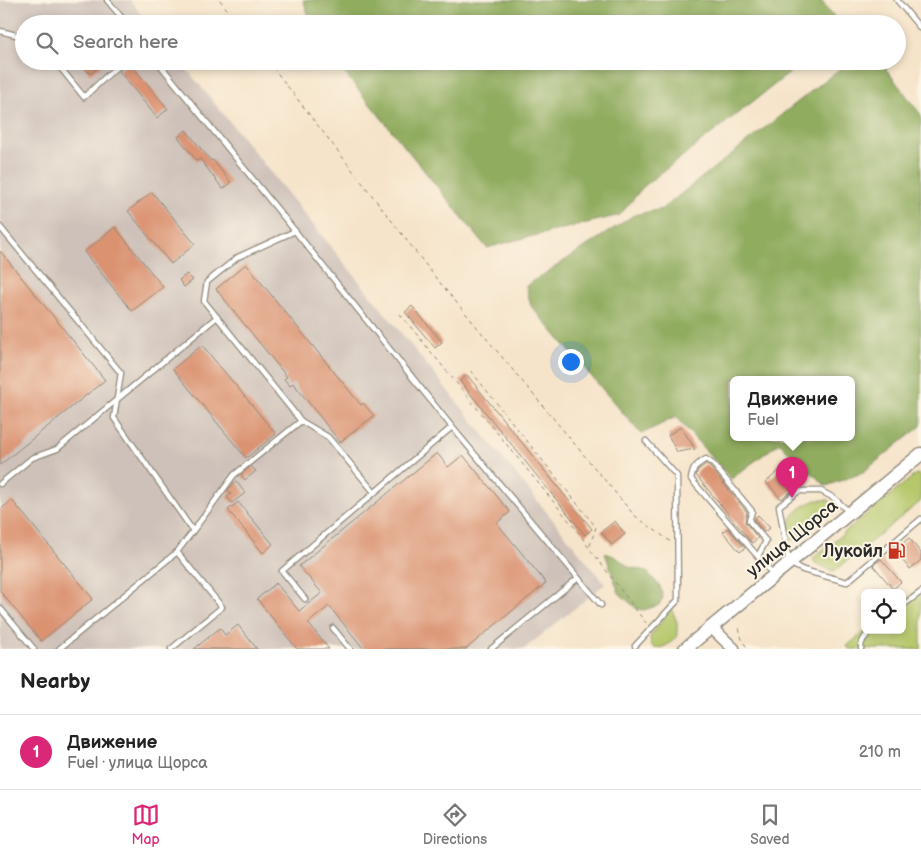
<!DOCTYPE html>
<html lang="en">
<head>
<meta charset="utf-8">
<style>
	body { margin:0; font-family:"Balsamiq Sans",sans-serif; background:#f2f2f2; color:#222 }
	.controls { position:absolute; right:15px; bottom:15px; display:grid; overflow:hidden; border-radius:8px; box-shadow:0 2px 8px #0003 }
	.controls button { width:45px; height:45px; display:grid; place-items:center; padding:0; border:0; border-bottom:1px solid #e0e0e0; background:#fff; color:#222; font:25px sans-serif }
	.you { position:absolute; left:570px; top:361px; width:18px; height:18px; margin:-12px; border:4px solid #fff; border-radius:50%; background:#1a73e8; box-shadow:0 0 0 8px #1a73e833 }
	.badge { display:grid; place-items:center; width:32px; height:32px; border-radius:50%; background:#db2777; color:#fff; font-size:16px; font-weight:700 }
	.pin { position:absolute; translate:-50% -41px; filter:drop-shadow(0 1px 2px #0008) }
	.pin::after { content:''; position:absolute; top:26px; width:18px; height:15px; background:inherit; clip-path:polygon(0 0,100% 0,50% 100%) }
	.popup { position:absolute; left:730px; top:376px; width:125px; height:65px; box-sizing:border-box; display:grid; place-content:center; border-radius:8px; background:#fff; filter:drop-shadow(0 1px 4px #0005); font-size:16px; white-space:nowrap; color:#767676 }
	.popup b { font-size:19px; color:#222 }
	.popup::after { content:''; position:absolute; left:50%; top:100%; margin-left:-10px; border:10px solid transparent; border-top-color:#fff }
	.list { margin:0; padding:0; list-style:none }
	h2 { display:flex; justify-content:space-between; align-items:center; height:65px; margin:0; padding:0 20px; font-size:21px }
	h2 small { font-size:16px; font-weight:400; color:#767676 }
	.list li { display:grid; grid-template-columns:32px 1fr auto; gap:15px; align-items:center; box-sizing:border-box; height:75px; padding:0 20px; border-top:1px solid #e0e0e0 }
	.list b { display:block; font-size:19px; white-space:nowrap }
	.list p { margin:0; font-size:16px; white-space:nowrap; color:#767676 }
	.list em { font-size:16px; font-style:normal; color:#767676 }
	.icon { flex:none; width:28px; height:28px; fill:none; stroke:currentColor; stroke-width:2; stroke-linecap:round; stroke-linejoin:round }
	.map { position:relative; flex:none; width:921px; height:649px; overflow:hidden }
	.search { position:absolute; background:#fff; box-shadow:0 2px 8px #0003; left:15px; right:15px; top:15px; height:55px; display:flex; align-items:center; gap:12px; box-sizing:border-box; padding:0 18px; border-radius:28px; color:#767676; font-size:19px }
	.sheet { height:140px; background:#fff }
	nav { display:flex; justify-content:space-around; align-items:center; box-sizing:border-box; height:70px; border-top:1px solid #e0e0e0; background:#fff; font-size:14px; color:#767676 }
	nav a { display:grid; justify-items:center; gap:2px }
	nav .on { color:#db2777 }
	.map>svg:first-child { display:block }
</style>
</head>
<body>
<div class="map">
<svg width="921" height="649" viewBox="0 0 921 649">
	<rect width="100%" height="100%" fill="#fcf5e5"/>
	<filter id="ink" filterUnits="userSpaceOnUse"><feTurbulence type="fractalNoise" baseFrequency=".02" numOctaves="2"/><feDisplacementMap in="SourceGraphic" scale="10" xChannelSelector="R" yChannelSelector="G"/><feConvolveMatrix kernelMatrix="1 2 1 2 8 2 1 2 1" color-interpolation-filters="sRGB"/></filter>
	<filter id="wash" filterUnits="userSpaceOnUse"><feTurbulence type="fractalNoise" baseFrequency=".0096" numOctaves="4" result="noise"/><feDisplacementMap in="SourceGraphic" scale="20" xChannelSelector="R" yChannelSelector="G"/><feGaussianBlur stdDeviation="1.12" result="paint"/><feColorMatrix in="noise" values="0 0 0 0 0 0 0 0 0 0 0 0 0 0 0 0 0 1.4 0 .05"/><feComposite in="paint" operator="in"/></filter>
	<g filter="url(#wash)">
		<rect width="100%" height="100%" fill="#f6e4ca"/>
		<path fill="#cec1b9" d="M0,0H130L149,24H24V61H180L605,584L524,649H0Z"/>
		<g fill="#b5c76a" stroke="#70794a">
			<path d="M916,474L921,475V501L836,570L833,571L815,563L813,558Z"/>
			<path d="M817,500H829L834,506L793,541L788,536C786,517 800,506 817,500Z"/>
			<path d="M921,587V649H849L847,646L866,630H902V602Z"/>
			<path d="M671,608L677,622V636C670,644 665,648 654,648L651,644L650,637Z"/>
		</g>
		<g fill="#90ac5e" stroke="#5e6c44" fill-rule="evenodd">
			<path d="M303,0H821L840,24H312Z"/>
			<path d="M335,61H805L643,187L620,215L512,241L487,248Z"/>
			<path d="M862,61H880L921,115V426L862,473L826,486L779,443L731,479L676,417L641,434L531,306L526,286L634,215L662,209L847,63ZM851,379V437H733V379Z"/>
			<path d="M605,553L616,557L629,567L646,571L660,586L663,598L659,605L644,610L637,609L619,593Z"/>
		</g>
		<g id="blocks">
			<g fill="#da9271">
				<path d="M80,61H107L90,74Z"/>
				<path d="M129,62L168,109L157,118L119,71Z"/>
				<path d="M186,130L211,161L213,160L231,183L223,189L200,159L197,161L178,137Z"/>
				<path d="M152,192L195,244L171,264L128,211Z"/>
				<path d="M115,227L163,287L132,311L84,252Z"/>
				<path d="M0,251L105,380L0,465Z"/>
				<path d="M246,264L361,405L363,403L374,416L340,442L293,383L290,386L284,379L287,377L216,289Z"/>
				<path d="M187,274L193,280L184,287L179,280Z"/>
				<path d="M412,306L442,342L435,348L405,312Z"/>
				<path d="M202,345L276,434L246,458L173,369Z"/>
				<path d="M467,375L592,529L585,535L460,381Z"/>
				<path d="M681,427L695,449L677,452L668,435Z"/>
				<path d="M437,453L448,467L463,455L510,512L497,523L546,583L466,649H364L329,606L308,623L329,649H297L257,599L276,583L299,611L322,593L299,566Z"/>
				<path d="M706,464L710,467L747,512L745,522L758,538L752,543L696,475L698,470Z"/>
				<path d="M251,466L256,471L245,480L241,475Z"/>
				<path d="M780,470L796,488L781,499L766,482Z"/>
				<path d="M236,481L245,493L232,503L227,497L231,494L228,490Z"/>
				<path d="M12,500L93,599L41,641L0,591V510Z"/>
				<path d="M238,502L273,544L263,553L228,510Z"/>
				<path d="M758,515L770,528L764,532L754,520Z"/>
				<path d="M615,521L625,534L612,545L601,532Z"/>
				<path d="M728,528L745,548L740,552L723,532Z"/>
				<path d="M909,538L921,553V560L910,569L894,551Z"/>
				<path d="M881,559L901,582L893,589L873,565Z"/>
				<path d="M238,625L257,649H194L220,628L225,635Z"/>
			</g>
		</g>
	</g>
	<g filter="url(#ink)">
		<use href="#blocks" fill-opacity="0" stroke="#90887a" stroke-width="1"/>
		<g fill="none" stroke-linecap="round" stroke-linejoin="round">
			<defs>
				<g id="lane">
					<path d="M107,0L127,24"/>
					<path d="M897,0L921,29"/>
					<path d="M0,31L24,37"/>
					<path d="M55,61L84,97L123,61"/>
					<path d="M157,61L295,231L238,257L207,282L204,301L301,421"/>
					<path d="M0,227L121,373L114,418L193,531L177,552"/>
					<path d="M295,231L452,427"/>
					<path d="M0,484L32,458L57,449L217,317"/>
					<path d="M848,511L834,498L821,491H799L779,506L789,563L803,570L847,582L921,519"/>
					<path d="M193,531L234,475L301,421L328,437L374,492"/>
					<path d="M758,556L766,541L749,521L752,511L713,464L706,459C696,465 693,467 691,479L773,574"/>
					<path d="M305,599L282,571L452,427L601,605"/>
					<path d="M902,606L921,592"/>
					<path d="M0,608L34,649"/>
					<path d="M333,628L350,649"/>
					<path d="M635,646L678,600L677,476L646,441"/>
					<path d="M59,649L177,552L222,607L171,649"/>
					<path d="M491,649L578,578"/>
					<path d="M861,649C860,641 866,635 872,630"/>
				</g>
				<path id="secondary" d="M711,627L734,649"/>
				<path id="primary" d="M685,649L921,454"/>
			</defs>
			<use href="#lane" stroke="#90887a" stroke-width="7"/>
			<use href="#secondary" stroke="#90887a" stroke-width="14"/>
			<use href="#primary" stroke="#90887a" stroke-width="15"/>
			<g stroke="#90887a" stroke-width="1" stroke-dasharray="4 4" stroke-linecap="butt">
				<path d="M220,0L238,24"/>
				<path d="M268,61L436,278L634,515L671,542"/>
				<path d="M400,314L579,533L589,548L646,623"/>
				<path d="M471,371L596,527L589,548"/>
				<path d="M739,628L742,640L748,649"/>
			</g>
			<use href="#lane" stroke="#fff" stroke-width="4.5"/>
			<use href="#secondary" stroke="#fff" stroke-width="11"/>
			<use href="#primary" stroke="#fff" stroke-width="12"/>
		</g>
	</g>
	<defs>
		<symbol id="fuel-bare" viewBox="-9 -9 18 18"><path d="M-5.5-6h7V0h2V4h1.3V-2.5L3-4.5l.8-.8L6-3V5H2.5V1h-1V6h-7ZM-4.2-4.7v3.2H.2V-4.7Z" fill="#c8321e" stroke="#fcf5e5" stroke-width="2.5" paint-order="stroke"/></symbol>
	</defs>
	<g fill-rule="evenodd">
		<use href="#fuel-bare" x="884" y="538" width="25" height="25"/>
	</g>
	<g text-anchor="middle" stroke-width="4" stroke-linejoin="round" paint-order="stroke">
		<g font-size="18" fill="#2b2b2b" stroke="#fcf5e5">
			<text transform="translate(792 538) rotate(-39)" y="6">улица Щорса</text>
		</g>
		<g font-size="18" font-weight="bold" fill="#2b2b2b" stroke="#fcf5e5" text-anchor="end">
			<text x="883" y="557">Лукойл</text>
		</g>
	</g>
</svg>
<div class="controls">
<button><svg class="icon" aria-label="locate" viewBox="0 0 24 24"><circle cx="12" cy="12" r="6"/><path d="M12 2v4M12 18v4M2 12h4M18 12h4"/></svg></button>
</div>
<div class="you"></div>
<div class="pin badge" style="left:792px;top:498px">1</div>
<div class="popup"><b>Движение</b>Fuel</div>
<div class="search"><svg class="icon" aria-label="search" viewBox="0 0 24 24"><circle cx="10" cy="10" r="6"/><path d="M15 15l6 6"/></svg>Search here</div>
</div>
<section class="sheet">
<h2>Nearby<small></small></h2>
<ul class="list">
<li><span class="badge">1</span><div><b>Движение</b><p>Fuel · улица Щорса</p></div><em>210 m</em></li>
</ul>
</section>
<nav>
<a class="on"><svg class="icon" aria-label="map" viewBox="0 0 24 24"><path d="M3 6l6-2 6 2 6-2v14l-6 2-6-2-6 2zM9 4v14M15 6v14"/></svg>Map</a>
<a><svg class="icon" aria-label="directions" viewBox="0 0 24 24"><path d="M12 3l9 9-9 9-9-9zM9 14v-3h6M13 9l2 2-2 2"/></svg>Directions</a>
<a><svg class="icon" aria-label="saved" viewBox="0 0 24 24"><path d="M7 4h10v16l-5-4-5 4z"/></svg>Saved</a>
</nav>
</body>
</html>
